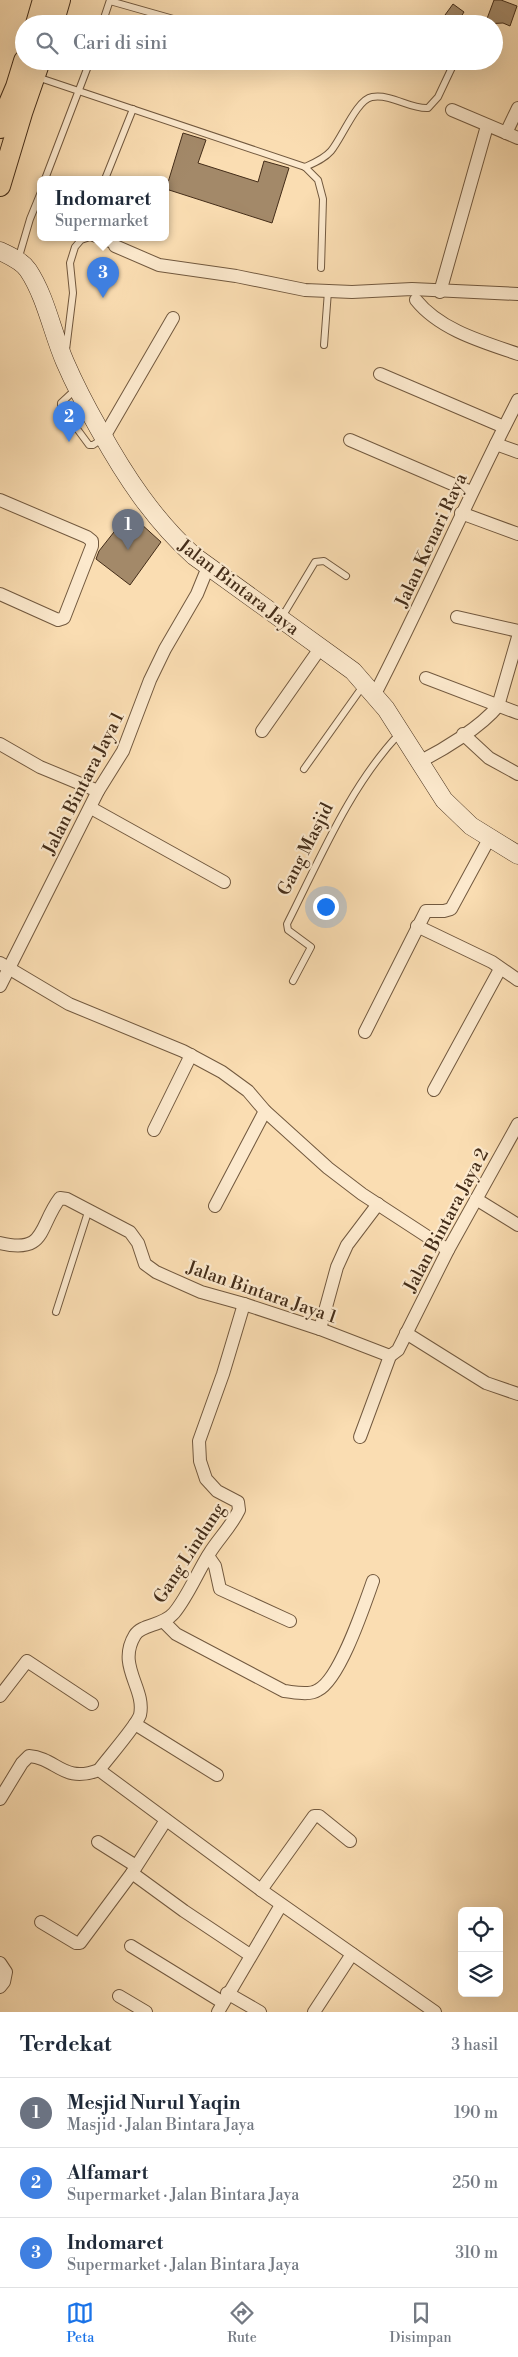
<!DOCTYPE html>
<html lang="id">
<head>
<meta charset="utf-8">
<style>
	body { margin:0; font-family:"Libre Bodoni",serif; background:#f2f2f3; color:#1f2937 }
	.controls { position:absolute; right:15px; bottom:15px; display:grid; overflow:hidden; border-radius:8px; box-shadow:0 5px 20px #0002 }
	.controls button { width:45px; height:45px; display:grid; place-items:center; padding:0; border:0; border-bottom:1px solid #e0e1e3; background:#fff; color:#1f2937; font:25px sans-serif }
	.you { position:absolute; left:325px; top:906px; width:18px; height:18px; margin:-12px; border:4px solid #fff; border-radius:50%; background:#1a73e8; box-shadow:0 0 0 8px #1a73e833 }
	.badge { display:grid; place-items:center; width:32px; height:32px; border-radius:50%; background:#1a73e8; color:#fff; font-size:16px; font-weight:700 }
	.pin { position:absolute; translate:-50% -41px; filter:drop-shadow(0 1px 2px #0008) }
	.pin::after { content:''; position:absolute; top:26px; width:18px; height:15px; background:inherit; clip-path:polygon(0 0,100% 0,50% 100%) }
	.popup { position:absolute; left:37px; top:176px; width:132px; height:65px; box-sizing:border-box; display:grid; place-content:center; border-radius:8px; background:#fff; filter:drop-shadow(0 1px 4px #0005); font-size:16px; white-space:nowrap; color:#747a83 }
	.popup b { font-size:19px; color:#1f2937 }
	.popup::after { content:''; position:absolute; left:50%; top:100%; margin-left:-10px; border:10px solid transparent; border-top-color:#fff }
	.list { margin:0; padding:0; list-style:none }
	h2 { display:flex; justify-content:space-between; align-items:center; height:65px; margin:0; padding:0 20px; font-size:21px }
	h2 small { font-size:16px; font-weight:400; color:#747a83 }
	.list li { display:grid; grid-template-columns:32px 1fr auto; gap:15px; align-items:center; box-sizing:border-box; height:70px; padding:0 20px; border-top:1px solid #e0e1e3 }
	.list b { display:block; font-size:19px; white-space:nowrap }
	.list p { margin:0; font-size:16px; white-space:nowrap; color:#747a83 }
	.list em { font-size:16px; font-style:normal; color:#747a83 }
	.icon { flex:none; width:28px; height:28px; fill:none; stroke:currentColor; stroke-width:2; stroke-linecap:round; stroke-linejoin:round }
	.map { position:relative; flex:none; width:518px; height:2012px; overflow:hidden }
	.search { position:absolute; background:#fff; box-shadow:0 5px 20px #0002; left:15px; right:15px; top:15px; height:55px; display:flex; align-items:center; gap:12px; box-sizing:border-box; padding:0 18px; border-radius:28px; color:#747a83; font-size:19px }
	.sheet { height:275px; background:#fff }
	nav { display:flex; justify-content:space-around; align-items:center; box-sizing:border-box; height:70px; border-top:1px solid #e0e1e3; background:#fff; font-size:14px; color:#747a83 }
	nav a { display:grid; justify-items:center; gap:2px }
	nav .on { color:#1a73e8 }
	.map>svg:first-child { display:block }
</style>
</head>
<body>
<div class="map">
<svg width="518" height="2012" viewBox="0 0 518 2012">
	<rect width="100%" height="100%" fill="#faddb2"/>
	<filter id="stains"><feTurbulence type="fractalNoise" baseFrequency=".004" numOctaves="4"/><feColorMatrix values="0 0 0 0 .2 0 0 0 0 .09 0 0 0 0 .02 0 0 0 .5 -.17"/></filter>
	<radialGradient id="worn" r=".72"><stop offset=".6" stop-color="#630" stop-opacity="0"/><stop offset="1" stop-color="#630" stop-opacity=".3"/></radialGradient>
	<g fill="#a38969" stroke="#442d19">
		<path d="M494,0H501L517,6L510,26L503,23L485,24Z"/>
		<path d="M453,4L464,12L457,23L445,15Z"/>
		<path d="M183,133L206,140L198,163L258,182L264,161L289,168L272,223L166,189Z"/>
		<path d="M129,513L161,542L130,585L96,559L99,551Z"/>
	</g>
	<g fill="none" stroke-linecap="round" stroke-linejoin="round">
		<defs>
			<g id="lane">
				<path d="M110,1L191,24"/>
				<path d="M102,24L110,0"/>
				<path d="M37,77L305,167L318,180L323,199L321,268"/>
				<path d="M305,167C314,163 324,159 331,151C342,138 357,99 372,97C393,94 409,109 428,108L438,97L455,61"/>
				<path d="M45,179L90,61"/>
				<path d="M105,179L133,109"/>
				<path d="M18,260L30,219L41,192"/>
				<path d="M324,345L328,291"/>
				<path d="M66,350L73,293L70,263L75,247L81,240L90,237L115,246"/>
				<path d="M76,389L61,403V407L89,445H93L102,439"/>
				<path d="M282,617L315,562L324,561L346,576"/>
				<path d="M304,769L363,686"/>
				<path d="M293,981L311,947L288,930L287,924C320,859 349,787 400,733"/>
				<path d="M56,1312L89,1209"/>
			</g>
			<g id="street">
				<path d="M452,110L518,138"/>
				<path d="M506,133L518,108"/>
				<path d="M115,246L159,265L236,276L305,290L352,292L412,289L518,294"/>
				<path d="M440,292L487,126"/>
				<path d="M416,300C440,330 483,342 518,354"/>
				<path d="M380,374L504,427"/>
				<path d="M104,437L173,318"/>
				<path d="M350,440L471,492"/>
				<path d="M496,444L518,452"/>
				<path d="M0,500L87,537L92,541V546L64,618L58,620L0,594"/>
				<path d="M461,513L518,534"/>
				<path d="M457,617L518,631"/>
				<path d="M426,678L518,713"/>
				<path d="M375,694C425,597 468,497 518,400"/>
				<path d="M262,731L321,647"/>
				<path d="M463,734L489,758L518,774"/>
				<path d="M0,744L40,767L98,791"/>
				<path d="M419,762C443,750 481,727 498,706L518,637"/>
				<path d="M91,808L224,882"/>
				<path d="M417,926L492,962L518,980"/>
				<path d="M0,963L69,1004L183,1051L222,1072L248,1091L265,1111L328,1168L362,1194L448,1250"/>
				<path d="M0,986L98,791L123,751L150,680L165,649L197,594L208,567"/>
				<path d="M365,1032L426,911H444L451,909L489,839"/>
				<path d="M434,1090L500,969"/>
				<path d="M154,1130L191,1055"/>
				<path d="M476,1199L518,1225"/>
				<path d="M215,1206L265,1111"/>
				<path d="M0,1243C47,1254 38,1227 60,1198L67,1199L130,1232L138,1243L145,1264L156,1272L201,1292L244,1304L320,1329L390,1356L398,1350L448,1250L518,1124"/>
				<path d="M320,1329L337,1267L347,1245L378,1204"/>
				<path d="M406,1333L486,1383L518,1394"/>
				<path d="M360,1437L390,1356"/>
				<path d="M208,1556L215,1566L220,1589L290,1621"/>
				<path d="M164,1622L176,1634L284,1691C294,1692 309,1696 318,1690C340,1679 364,1606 373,1581"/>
				<path d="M0,1696L27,1661L92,1704"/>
				<path d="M135,1724L217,1775"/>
				<path d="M99,1770C107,1759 137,1725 140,1715C146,1688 116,1666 135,1635C142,1624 163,1626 174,1613C188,1596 197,1573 209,1554C218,1539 231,1527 239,1510L238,1502L217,1491L206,1479L200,1461L199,1441L223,1374L244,1304"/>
				<path d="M0,1799L22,1763L29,1756C57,1758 63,1784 99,1770L261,1890L435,2012"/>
				<path d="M98,1842L136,1866"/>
				<path d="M132,1873L184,1911L250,1955"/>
				<path d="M261,1890L314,1816H319L350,1841"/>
				<path d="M41,1922L76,1943H80L132,1873L166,1820"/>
				<path d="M131,1946L222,2002"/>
				<path d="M0,1963L6,1972L4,1982L0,1987"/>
				<path d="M227,1993L260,2012"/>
				<path d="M119,1996L146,2012"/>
				<path d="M218,2012L281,1905"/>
				<path d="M314,2012L352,1954"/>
			</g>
			<path id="secondary" d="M0,251C10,256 22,261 28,270C46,297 52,332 65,362C75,385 87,408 99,429C125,476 154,520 194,556L353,671L386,709L444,800L471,826L518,855"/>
			<g id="primary">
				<path d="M53,24L60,0"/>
				<path d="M0,186L22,113L40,61"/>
			</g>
			<g id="highway">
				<path d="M37,24L44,0"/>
				<path d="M0,127L17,87L25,61"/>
			</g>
		</defs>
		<use href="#lane" stroke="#72593f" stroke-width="8"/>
		<use href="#street" stroke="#72593f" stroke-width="14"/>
		<use href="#secondary" stroke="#442d19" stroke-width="19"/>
		<use href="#primary" stroke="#442d19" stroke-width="22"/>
		<use href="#highway" stroke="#442d19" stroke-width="24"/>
		<use href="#lane" stroke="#fce9cd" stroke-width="6"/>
		<use href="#street" stroke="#fce9cd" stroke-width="12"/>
		<use href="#secondary" stroke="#fce9cd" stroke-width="18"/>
		<use href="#primary" stroke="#faddb2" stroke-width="20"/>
		<use href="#highway" stroke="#faddb2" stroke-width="22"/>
	</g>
	<g text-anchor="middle" stroke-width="4.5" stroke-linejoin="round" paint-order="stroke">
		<g font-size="18" fill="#442d19" stroke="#fce9cd">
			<text transform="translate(431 540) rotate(-65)" y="6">Jalan Kenari Raya</text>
			<text transform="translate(239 587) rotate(37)" y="6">Jalan Bintara Jaya</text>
			<text transform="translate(83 783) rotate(-63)" y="6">Jalan Bintara Jaya 1</text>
			<text transform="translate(305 849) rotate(-63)" y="6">Gang Masjid</text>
			<text transform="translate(446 1220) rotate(-62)" y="6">Jalan Bintara Jaya 2</text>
			<text transform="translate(262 1292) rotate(19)" y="6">Jalan Bintara Jaya 1</text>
			<text transform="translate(189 1553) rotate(-57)" y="6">Gang Lindung</text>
		</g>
	</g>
	<rect width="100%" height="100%" filter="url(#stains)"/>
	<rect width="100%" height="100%" fill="url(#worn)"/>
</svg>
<div class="controls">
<button><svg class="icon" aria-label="locate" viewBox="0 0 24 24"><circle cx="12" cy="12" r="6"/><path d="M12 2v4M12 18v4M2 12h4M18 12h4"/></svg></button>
<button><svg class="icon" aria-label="layers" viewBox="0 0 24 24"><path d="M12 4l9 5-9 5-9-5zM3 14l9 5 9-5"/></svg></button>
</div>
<div class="you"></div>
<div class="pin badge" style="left:128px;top:550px;background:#6b7280">1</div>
<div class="pin badge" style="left:69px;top:442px;background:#3f7fe0">2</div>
<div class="pin badge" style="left:103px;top:298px;background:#3f7fe0">3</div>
<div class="popup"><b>Indomaret</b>Supermarket</div>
<div class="search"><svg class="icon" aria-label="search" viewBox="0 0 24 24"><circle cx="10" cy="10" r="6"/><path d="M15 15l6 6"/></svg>Cari di sini</div>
</div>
<section class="sheet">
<h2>Terdekat<small>3 hasil</small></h2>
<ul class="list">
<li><span class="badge" style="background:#6b7280">1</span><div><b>Mesjid Nurul Yaqin</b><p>Masjid · Jalan Bintara Jaya</p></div><em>190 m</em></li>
<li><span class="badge" style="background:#3f7fe0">2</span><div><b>Alfamart</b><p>Supermarket · Jalan Bintara Jaya</p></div><em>250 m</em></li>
<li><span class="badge" style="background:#3f7fe0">3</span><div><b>Indomaret</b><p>Supermarket · Jalan Bintara Jaya</p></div><em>310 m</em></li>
</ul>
</section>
<nav>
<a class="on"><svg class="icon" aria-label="map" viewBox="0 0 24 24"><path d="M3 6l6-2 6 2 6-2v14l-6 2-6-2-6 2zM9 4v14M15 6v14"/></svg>Peta</a>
<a><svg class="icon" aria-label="directions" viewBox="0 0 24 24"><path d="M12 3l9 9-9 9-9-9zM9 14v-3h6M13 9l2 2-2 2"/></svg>Rute</a>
<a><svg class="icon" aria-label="saved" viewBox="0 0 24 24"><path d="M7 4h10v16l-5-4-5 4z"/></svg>Disimpan</a>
</nav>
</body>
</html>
